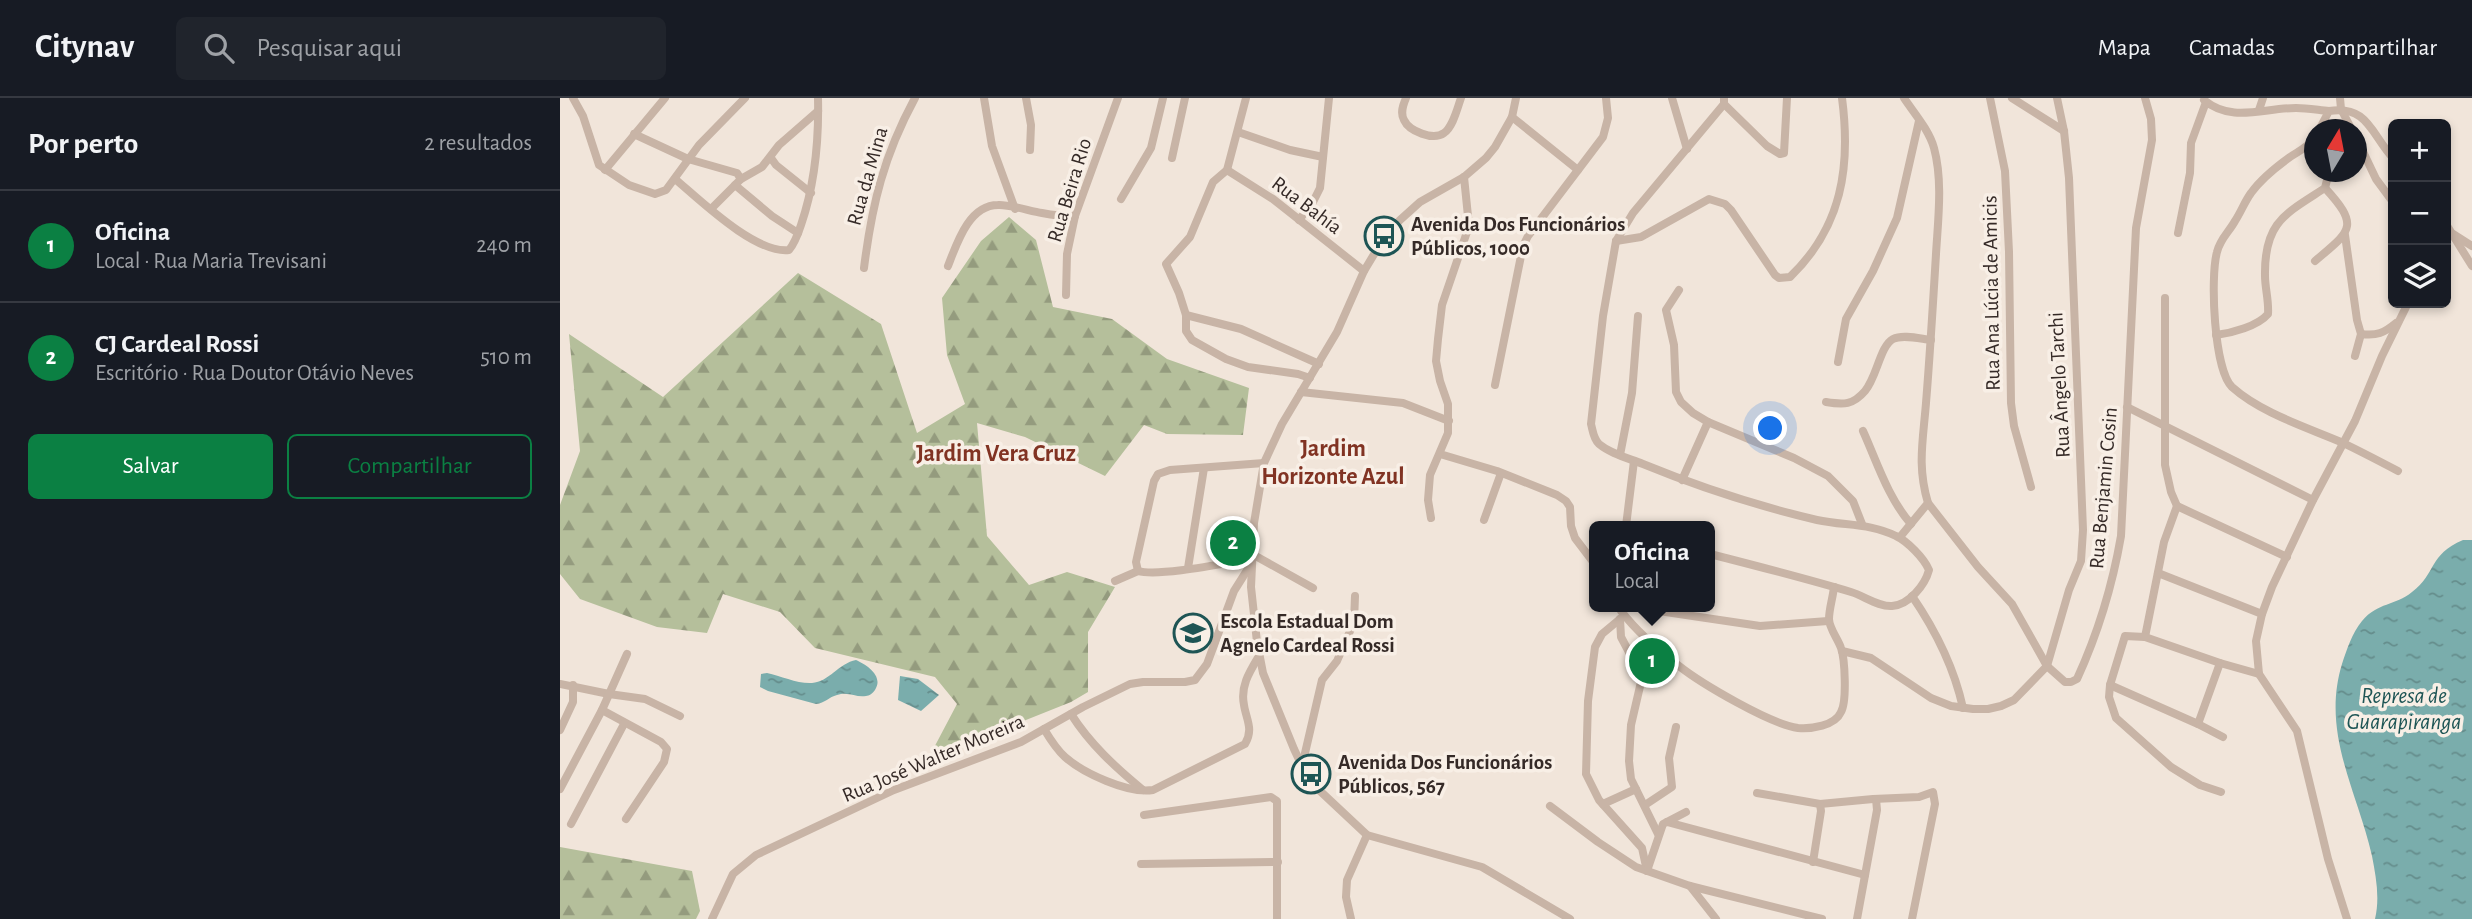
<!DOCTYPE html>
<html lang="pt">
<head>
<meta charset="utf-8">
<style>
	body { margin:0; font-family:"Alegreya Sans",sans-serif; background:#20242c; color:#f1f3f6 }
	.controls { position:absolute; right:21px; top:21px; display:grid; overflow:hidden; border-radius:10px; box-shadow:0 4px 10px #0003 }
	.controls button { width:63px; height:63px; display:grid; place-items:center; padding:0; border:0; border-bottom:2px solid #363941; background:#171b24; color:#f1f3f6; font:35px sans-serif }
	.compass { position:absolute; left:1744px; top:21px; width:63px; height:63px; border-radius:50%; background:#171b24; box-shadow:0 4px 10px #0003; rotate:10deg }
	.you { position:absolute; left:1211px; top:331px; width:24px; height:24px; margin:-18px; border:5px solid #fff; border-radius:50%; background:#1a73e8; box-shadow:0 0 0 10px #1a73e833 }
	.badge { display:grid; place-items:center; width:46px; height:46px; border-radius:50%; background:#0b8043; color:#fff; font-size:23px; font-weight:700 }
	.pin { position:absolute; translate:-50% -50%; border:4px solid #fff; box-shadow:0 2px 7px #0006 }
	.popup { position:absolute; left:1029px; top:423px; width:126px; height:91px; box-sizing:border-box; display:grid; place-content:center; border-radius:10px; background:#171b24; filter:drop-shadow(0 2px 5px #0005); font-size:23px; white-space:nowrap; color:#9ea1a6 }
	.popup b { font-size:26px; color:#f1f3f6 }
	.popup::after { content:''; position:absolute; left:50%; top:100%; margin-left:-14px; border:14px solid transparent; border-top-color:#171b24 }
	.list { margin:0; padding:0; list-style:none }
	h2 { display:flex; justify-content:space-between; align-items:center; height:91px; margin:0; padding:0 28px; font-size:30px }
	h2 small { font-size:23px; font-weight:400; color:#9ea1a6 }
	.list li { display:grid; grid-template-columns:46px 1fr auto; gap:21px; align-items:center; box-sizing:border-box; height:112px; padding:0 28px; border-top:2px solid #363941 }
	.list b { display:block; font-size:26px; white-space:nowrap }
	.list p { margin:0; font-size:23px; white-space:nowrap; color:#9ea1a6 }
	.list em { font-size:23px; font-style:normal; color:#9ea1a6 }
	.actions { display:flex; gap:14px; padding:21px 28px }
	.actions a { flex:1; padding:16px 0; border:2px solid #0b8043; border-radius:10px; text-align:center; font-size:24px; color:#0b8043 }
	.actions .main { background:#0b8043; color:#fff }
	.icon { flex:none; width:38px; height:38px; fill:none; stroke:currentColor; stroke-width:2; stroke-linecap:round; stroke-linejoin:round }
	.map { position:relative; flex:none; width:1912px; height:821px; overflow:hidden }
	header { display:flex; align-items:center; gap:42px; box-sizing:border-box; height:98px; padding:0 35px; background:#171b24; border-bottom:2px solid #363941 }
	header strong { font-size:33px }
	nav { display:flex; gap:38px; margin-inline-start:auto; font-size:24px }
	.search { width:490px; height:63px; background:#20242c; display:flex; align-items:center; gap:18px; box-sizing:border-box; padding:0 24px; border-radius:10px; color:#9ea1a6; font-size:26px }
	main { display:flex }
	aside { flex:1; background:#171b24 }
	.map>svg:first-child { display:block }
</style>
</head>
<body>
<header>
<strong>Citynav</strong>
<div class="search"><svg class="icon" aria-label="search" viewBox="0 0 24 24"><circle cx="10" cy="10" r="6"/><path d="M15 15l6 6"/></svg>Pesquisar aqui</div>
<nav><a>Mapa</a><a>Camadas</a><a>Compartilhar</a></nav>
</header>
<main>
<aside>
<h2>Por perto<small>2 resultados</small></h2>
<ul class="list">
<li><span class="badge">1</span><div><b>Oficina</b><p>Local · Rua Maria Trevisani</p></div><em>240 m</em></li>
<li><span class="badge">2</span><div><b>CJ Cardeal Rossi</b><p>Escritório · Rua Doutor Otávio Neves</p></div><em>510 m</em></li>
</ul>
<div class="actions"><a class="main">Salvar</a><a>Compartilhar</a></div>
</aside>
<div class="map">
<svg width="1912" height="821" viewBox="0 0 1912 821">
	<defs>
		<pattern id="forest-firs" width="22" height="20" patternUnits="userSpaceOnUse" patternTransform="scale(1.75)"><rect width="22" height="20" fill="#b5bf9b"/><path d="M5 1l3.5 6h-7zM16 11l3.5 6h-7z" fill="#949b7e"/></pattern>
		<pattern id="water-ripples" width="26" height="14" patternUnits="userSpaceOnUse" patternTransform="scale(1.75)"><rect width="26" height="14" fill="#7aadac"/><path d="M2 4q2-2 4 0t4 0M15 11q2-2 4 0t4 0" fill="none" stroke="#658d8c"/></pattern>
	</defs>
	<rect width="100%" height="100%" fill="#f1e5da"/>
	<g fill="url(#forest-firs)">
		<path d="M449,119L476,142L493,209L552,221L607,261L689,290L683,337L607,336L584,327L545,378L465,339L417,325L427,438L469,487L507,474L555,489L528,534V594L511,604L368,661L397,606L375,579L255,550L220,514L163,496L147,535L97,529L20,501L0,476V407L20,353L9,236L103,299L238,175L321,226L357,335L405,306L387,257L382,200L421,143Z"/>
		<path d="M0,749L132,773L140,813L136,821H0Z"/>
	</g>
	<g fill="url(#water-ripples)">
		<path d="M1903,442H1912V821H1815C1820,800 1816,779 1812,758C1797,692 1761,635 1782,566C1787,551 1792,535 1802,523C1818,504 1835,508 1852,494C1877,475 1868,457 1903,442Z"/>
		<path d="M296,562C307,567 324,578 315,592C313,595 309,598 306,598C296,600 289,593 277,597C269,599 265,605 256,606L208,593L200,589L201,576L207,575C221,578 238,586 252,585C269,584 279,565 296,562Z"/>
		<path d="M340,578L358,581L379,597L361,613L338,602Z"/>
	</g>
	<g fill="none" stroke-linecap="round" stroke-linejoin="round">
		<g stroke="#c8b4a6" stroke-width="8">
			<path d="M13,0L23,18L39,67L69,87L95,96L106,92L139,47L185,0"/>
			<path d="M424,0L432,48L455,111"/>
			<path d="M466,0L471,27L470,52"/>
			<path d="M686,0L667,72L653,84L630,139L606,166L619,195L626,217V233L632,242L666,261L688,269L738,276L750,280"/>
			<path d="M846,0C843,7 840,15 844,22C849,33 873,43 884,35C893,29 897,11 901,0"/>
			<path d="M956,0L952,19L935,49L926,60L904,79L860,104L840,122L825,138L804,173L777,234L722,326L704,365L694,425L691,489L697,544L703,575L734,651L742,668L759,692L807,737L922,769L1010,821"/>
			<path d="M1112,0L1127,51"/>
			<path d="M1430,0L1445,73L1449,154L1451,305L1454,328L1471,389"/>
			<path d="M1452,0L1504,33"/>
			<path d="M1780,0L1781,11L1792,32"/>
			<path d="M1644,2C1671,25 1703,10 1736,10C1747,10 1758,12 1769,13"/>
			<path d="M1164,6L1207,48L1220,56L1224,55L1227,0"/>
			<path d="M1699,12L1703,0"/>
			<path d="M952,19L1018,72"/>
			<path d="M1759,32L1769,13C1808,7 1811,36 1833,60"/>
			<path d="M678,34L730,52L763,59"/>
			<path d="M74,36L128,61L177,75L181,81"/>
			<path d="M1755,40C1748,49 1739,53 1730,59C1716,69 1701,81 1691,95C1685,103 1681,114 1675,123C1669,134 1660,141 1657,154C1650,179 1654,272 1672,289C1701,315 1746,329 1781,344C1800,353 1819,363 1838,373"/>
			<path d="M1797,41L1816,81L1833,104"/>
			<path d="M211,60L216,67L251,95"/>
			<path d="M612,60L625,0"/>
			<path d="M45,72L105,0"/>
			<path d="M667,72L713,101L804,173"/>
			<path d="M115,81C140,102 195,156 229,152C235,145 238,136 241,127C255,86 259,44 258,0"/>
			<path d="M175,87L212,118L238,135"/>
			<path d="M561,101L591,50L603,0"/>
			<path d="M151,111L181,81L202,69L219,47L258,13"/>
			<path d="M739,122L753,104L760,90L769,0"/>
			<path d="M1886,126L1912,168"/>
			<path d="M1618,135L1630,75L1631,45L1646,4"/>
			<path d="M1893,136L1912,148"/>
			<path d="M1785,137L1797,222L1801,236L1795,258"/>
			<path d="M1056,143L1081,139L1149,101L1165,106L1171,112L1215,177L1219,180L1230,179C1282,129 1291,69 1282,0"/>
			<path d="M1755,163C1790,133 1801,129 1765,90"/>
			<path d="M388,168C397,145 409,107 438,107C448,106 470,113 482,115C493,117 504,119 515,118"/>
			<path d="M304,170C312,106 324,57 355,0"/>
			<path d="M1119,192L1106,212L1114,247L1116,294L1121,304L1133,315L1148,324L1234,360L1268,378L1293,403L1302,426"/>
			<path d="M506,197L507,156L515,118L558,0"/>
			<path d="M1605,200V367L1611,394L1617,408L1604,444L1585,539L1565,538L1550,587L1638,626L1660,565"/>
			<path d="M626,217L681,231L759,266"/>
			<path d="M1801,236C1817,238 1824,235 1836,225"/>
			<path d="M1656,237C1672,235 1698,228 1708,216C1709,203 1705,190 1705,178C1704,124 1725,116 1765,90L1769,74"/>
			<path d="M1278,264L1286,221L1313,173L1337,120L1359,23"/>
			<path d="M935,287L963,148L968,138L1043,39L1048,20L1046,0"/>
			<path d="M741,294L843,305L889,323"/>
			<path d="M1266,304C1284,307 1293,307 1305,293C1317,279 1320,248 1333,241C1343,236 1361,241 1371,242"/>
			<path d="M1567,309L1753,402"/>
			<path d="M1303,333C1317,364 1328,400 1351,426"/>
			<path d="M880,356L937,373L997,397L1006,403L1010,409L1011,428L1015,440L1034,465"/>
			<path d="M1060,357L1072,295L1078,218"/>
			<path d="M1122,382L1148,324"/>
			<path d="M1368,405L1418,469L1452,506L1487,568L1505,584H1511L1517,581C1539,533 1552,490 1561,438L1576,130L1592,42L1591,21L1585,0"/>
			<path d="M1617,408L1727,459"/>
			<path d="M871,420L868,402L870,377L888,335V306L880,283L876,263L878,241L882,207L909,128L904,79"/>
			<path d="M924,422L941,375"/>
			<path d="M1066,428L1074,363"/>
			<path d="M1340,439L1368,405C1357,368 1363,343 1366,305C1370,256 1373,206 1376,156C1378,122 1383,83 1374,50C1369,32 1354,15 1344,0"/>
			<path d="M692,456L753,490"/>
			<path d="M1150,456C1197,468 1244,480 1291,494C1304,498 1319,509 1332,508C1349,507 1365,487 1369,472C1364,460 1347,443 1336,438C1310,425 1285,428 1257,422C1198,408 1139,389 1083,366C1068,360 1051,356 1039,346C1033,340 1033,333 1031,326L1043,218L1056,143L1073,115L1164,6V0"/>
			<path d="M628,470L644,370"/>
			<path d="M578,473L576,464L594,383L598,376L610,372L704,365"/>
			<path d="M578,473C599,479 666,465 691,461"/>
			<path d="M1598,475L1702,516"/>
			<path d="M555,483L578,473"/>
			<path d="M1352,498C1376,533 1394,569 1403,610"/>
			<path d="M1063,509L1061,513C1078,535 1098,552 1119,568C1142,586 1210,626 1238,630C1251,631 1275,628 1281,614C1287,604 1285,561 1281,550C1278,541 1269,530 1269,521C1269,511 1273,499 1274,489"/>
			<path d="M1072,509L1200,528L1268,523"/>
			<path d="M1060,521L1042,536L1035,549L1028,603L1026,676L1039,702L1082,750L1087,773"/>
			<path d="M1060,521L1061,539L1078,571L1081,584L1071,627L1069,663L1071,681L1098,736"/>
			<path d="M1585,539L1660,565L1699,576"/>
			<path d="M1282,553L1311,560L1371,600L1391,608L1413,611H1428L1441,608L1454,602L1487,568L1509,492L1521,463L1523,432L1509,80L1504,33L1497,0"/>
			<path d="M0,586L49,596L85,601L120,618"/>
			<path d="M1550,587L1549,599L1556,620L1611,669L1640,687L1661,694"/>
			<path d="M42,612L101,644L107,651L104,664L66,721"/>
			<path d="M511,616C530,646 555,669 583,692"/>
			<path d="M1638,626L1663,639"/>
			<path d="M484,631C490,641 496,651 505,659C523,675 568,696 593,692L685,646C694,631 686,621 684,607C680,588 690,573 699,558"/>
			<path d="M0,632L13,604V587"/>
			<path d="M742,668L762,582L777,563L794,524L795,498"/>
			<path d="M0,691L42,612L67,556"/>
			<path d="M1197,695L1260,706L1313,701L1359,699L1373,694L1375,706L1352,821"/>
			<path d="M1043,706L1076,691"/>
			<path d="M1085,707L1112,689L1109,660L1116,629"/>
			<path d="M990,708L1038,744L1076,769L1130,788L1262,821"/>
			<path d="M584,717L711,699L717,703V821"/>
			<path d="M1107,724L1305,777"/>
			<path d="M11,726L64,626"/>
			<path d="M1253,764L1261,713L1260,706"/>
			<path d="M581,766L718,764"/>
			<path d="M1088,770L1103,726L1126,714"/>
			<path d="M1130,788L1156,821"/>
			<path d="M152,821L173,776L196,757L334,692L461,644L523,609L570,586L583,584H625L635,582L647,566L674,493L691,466"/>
			<path d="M791,821L786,799L787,782L807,737"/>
			<path d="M1297,821L1317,712L1316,701"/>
			<path d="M1787,821L1768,761L1737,633L1699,576L1696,543L1702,516L1712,489L1753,402L1795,323L1822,258L1848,205"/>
		</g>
	</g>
	<defs>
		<symbol id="bus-ring" viewBox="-11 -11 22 22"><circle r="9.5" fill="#f8efe6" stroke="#1e5555" stroke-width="1.5"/><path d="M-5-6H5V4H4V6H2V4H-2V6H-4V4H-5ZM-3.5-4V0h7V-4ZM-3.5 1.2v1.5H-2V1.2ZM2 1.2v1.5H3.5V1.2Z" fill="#1e5555"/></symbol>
		<symbol id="school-ring" viewBox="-11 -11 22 22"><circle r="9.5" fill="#f8efe6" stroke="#1e5555" stroke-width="1.5"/><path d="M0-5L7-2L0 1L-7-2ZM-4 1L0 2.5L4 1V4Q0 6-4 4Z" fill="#1e5555"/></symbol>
	</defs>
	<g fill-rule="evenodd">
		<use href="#bus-ring" x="802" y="116" width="44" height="44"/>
		<use href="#school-ring" x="611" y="513" width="44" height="44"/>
		<use href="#bus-ring" x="729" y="654" width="44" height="44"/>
	</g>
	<g text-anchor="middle" stroke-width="7" stroke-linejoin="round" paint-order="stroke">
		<g font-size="21" fill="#352a27" stroke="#f8efe6">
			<text transform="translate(307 78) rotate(-74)" y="7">Rua da Mina</text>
			<text transform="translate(509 92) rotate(-73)" y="7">Rua Beira Rio</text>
			<text transform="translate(747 107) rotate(37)" y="7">Rua Bahía</text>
			<text transform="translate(1431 195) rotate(-91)" y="7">Rua Ana Lúcia de Amicis</text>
			<text transform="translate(1499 287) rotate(-93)" y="7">Rua Ângelo Tarchi</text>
			<text transform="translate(1543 390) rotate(-85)" y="7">Rua Benjamin Cosin</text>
			<text transform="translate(373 660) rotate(-23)" y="7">Rua José Walter Moreira</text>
		</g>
		<g font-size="21" font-weight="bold" fill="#352a27" stroke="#f8efe6" text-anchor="start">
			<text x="851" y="133">Avenida Dos Funcionários<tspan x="851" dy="24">Públicos, 1000</tspan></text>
			<text x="660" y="530">Escola Estadual Dom<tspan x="660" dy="24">Agnelo Cardeal Rossi</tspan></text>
			<text x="778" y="671">Avenida Dos Funcionários<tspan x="778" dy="24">Públicos, 567</tspan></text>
		</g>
		<g font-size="23" font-style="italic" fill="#1e5555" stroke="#f8efe6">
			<text x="1844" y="605">Represa de<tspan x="1844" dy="26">Guarapiranga</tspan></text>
		</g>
		<g font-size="24" font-weight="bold" fill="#813323" stroke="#f8efe6">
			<text x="773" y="358">Jardim<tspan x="773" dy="28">Horizonte Azul</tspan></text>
			<text x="436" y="363">Jardim Vera Cruz</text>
		</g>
	</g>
</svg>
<div class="controls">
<button>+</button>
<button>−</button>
<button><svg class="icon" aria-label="layers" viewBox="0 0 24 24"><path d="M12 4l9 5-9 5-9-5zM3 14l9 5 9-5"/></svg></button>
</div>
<svg class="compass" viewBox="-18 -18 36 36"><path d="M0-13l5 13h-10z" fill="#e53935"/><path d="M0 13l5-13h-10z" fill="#9ea1a6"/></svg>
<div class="you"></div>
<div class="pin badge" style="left:1092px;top:563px">1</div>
<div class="popup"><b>Oficina</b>Local</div>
<div class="pin badge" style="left:673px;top:445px">2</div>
</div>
</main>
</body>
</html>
